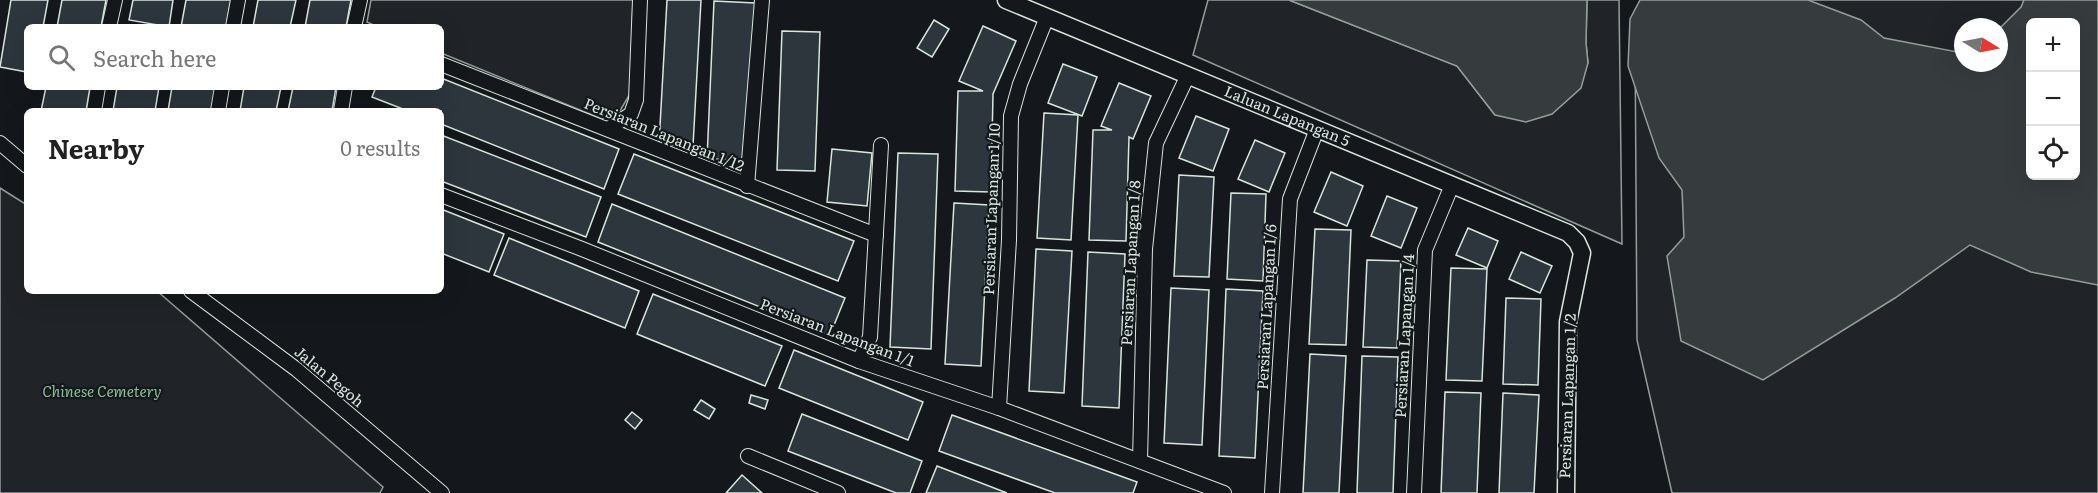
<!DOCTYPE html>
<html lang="en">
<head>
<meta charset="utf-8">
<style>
	body { margin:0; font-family:Literata,serif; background:#f2f2f2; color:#222 }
	.controls { position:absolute; right:18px; top:18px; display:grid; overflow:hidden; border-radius:9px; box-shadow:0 6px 24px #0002 }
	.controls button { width:54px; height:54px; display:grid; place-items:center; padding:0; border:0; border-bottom:2px solid #e0e0e0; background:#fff; color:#222; font:30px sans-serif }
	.compass { position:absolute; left:1954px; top:18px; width:54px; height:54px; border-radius:50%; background:#fff; box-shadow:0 6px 24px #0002; rotate:100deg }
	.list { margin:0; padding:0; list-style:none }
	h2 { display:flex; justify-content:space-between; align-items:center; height:78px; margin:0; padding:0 24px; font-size:26px }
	h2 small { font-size:20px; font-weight:400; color:#767676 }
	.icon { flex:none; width:33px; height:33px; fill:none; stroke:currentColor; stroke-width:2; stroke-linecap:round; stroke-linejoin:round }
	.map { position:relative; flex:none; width:2098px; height:493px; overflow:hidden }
	.search { position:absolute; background:#fff; box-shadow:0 6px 24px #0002; left:24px; top:24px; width:420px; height:66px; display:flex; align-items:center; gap:15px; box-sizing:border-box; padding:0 21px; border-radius:9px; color:#767676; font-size:22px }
	.panel { position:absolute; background:#fff; box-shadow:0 6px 24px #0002; left:24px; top:108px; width:420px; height:186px; border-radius:9px }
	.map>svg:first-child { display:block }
</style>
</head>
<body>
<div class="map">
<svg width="2098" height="493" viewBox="0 0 2098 493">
	<rect width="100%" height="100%" fill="#14181c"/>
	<g fill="#202428" stroke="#939e99" stroke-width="1.5" fill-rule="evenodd">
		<path d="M371,0H633L630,94L618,114L602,119L441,53V27H378L367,22Z"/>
		<path d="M1208,0H1289L1457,66L1495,115L1588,63L1586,43L1587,0H1619L1622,244L1193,55Z"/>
		<path d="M1674,0H2098V493H1672L1637,340L1635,37ZM2030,22H2076V176H2030ZM1963,27H1999V63H1963Z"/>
		<path d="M0,188L27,205V291H157L383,487L380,493H0Z"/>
	</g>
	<g fill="#363b3e" stroke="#939e99" stroke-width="1.5" fill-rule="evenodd">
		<path d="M1289,0H1587L1586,43L1588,63L1581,88L1552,114L1526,122L1495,115L1457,66Z"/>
		<path d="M1640,0H1808L1861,20L1884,38L1963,53V63H1999V29L2021,7L2024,0H2098V285L2031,272L1970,245L1895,298L1763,380L1681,341L1667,256L1684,237L1682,190L1659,158L1628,66L1630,19ZM2030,22H2076V176H2030Z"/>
	</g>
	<g fill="#2c363c" stroke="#d8e6dc" stroke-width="1.5">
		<path d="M11,0H48L43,27H27V72L0,67Z"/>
		<path d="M62,0H106L101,27H57Z"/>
		<path d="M133,0H173L169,27L129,20Z"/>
		<path d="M186,0H231L226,27H181Z"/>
		<path d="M258,0H296L290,27H253Z"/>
		<path d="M310,0H351L346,27H305Z"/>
		<path d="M667,0H701L693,146L659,144Z"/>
		<path d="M714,1L755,3L748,160L707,159Z"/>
		<path d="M934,20L949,29L932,57L917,48Z"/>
		<path d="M983,26L1016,41L993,94L991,192L955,191L958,91H983L959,81Z"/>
		<path d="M782,31L820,32L815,171L777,170Z"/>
		<path d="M1063,64L1097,77L1082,116L1048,103Z"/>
		<path d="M441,78L619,149L604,189L441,124V111H408L372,97L376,87H441Z"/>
		<path d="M1119,83L1151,96L1133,139L1129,137L1126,241L1089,240L1093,130H1112L1101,126Z"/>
		<path d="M46,87H90L86,111H41Z"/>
		<path d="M117,87H159L155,111H113Z"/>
		<path d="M172,87H216L212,111H168Z"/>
		<path d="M244,87H281L276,111H240Z"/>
		<path d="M293,87H336L332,111H288Z"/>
		<path d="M1044,113L1078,115L1071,240L1037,238Z"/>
		<path d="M1196,116L1229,129L1213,171L1179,158Z"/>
		<path d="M441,135L601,197L586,237L441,181Z"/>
		<path d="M1255,140L1285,153L1269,192L1238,179Z"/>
		<path d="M832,149L872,153L867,206L827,202Z"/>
		<path d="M898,153L938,154L931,349L890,347Z"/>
		<path d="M634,154L854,241L838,281L618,194Z"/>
		<path d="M1331,172L1363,186L1347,226L1314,212Z"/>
		<path d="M1179,175L1214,177L1209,277L1174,276Z"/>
		<path d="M1231,193L1266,194L1263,281L1227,279Z"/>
		<path d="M1387,196L1417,208L1401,248L1371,236Z"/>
		<path d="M954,203L989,205L981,366L945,364Z"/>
		<path d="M612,204L845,298L830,335L598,242Z"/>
		<path d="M441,209L504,234L489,272L441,253Z"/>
		<path d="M1468,228L1498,241L1487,268L1456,255Z"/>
		<path d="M1315,229L1351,230L1346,345L1309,344Z"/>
		<path d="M509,238L639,291L625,328L494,275Z"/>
		<path d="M1036,249L1072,251L1064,393L1029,391Z"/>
		<path d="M1088,252L1125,254L1119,408L1082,406Z"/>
		<path d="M1521,252L1552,266L1540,293L1509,279Z"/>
		<path d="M1367,260L1401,261L1397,348L1363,347Z"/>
		<path d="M1451,268L1487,269L1482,381L1446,380Z"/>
		<path d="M1171,288L1209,290L1202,445L1164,443Z"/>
		<path d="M1226,289L1263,291L1255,458L1219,456Z"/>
		<path d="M653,294L782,346L765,386L637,334Z"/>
		<path d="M1506,298L1541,299L1538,385L1503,384Z"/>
		<path d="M794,350L923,402L908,440L779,388Z"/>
		<path d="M1310,354L1346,356L1339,493H1303Z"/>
		<path d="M1362,356L1398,357L1393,493H1357Z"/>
		<path d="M1445,392L1481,393L1477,493H1441Z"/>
		<path d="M1503,393L1539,395L1534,493H1499Z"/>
		<path d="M751,395L768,400L765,409L749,403Z"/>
		<path d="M701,400L715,409L709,419L694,410Z"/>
		<path d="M632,412L642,420L635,429L625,420Z"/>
		<path d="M802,414L922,461L910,493H896L788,451Z"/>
		<path d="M952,415L1137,482L1133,493H1055L939,451Z"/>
		<path d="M937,466L1007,493H926Z"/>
		<path d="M742,475L762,493H726Z"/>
	</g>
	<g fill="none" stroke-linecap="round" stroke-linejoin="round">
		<defs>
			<g id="minor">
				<path d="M109,27L115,0"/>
				<path d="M233,27L238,0"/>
				<path d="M354,27L360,0"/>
				<path d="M441,64L876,235"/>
				<path d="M94,111L98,87"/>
				<path d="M218,111L222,87"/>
				<path d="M341,111L345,87"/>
				<path d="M608,129L631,114L636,100L640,0"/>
				<path d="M0,143L27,166"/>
				<path d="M747,186L762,0"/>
				<path d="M441,195L582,249L859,361L999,408L1224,493"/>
				<path d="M191,291L296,369L442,493"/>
				<path d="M859,361L870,337L881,145"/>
				<path d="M999,408L1009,240L1011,116L1020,84L1047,17"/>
				<path d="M748,456L838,493"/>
				<path d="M1140,461L1145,249L1156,143L1188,75"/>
				<path d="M1272,493L1290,199L1317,129"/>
				<path d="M1414,493L1425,250L1452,185"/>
			</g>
			<g id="tertiary">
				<path id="s1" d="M1006,0L1568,233L1577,242L1582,253L1568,322L1566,493"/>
			</g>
		</defs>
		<use href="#minor" stroke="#d8e6dc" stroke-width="16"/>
		<use href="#tertiary" stroke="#d8e6dc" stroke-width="19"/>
		<use href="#minor" stroke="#14181c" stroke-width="14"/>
		<use href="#tertiary" stroke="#14181c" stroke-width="16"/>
	</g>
	<g text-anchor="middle" stroke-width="4.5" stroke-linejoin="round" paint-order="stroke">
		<g font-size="15" fill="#d8e6dc" stroke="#14181c">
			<text dy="5" stroke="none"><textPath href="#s1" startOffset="304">Laluan Lapangan 5</textPath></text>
			<text transform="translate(664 135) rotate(22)" y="5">Persiaran Lapangan 1/12</text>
			<text transform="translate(992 209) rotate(-88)" y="5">Persiaran Lapangan 1/10</text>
			<text transform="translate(1131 263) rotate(-87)" y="5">Persiaran Lapangan 1/8</text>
			<text transform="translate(1267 307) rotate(-87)" y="5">Persiaran Lapangan 1/6</text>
			<text transform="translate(837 333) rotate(21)" y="5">Persiaran Lapangan 1/1</text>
			<text transform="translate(1405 336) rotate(-87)" y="5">Persiaran Lapangan 1/4</text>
			<text transform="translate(329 377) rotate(40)" y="5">Jalan Pegoh</text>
			<text transform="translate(1568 396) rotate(-88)" y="5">Persiaran Lapangan 1/2</text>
		</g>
		<g font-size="15" font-style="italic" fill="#8ac095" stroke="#14181c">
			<text x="102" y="397">Chinese Cemetery</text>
		</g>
	</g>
</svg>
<div class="controls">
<button>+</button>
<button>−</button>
<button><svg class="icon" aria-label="locate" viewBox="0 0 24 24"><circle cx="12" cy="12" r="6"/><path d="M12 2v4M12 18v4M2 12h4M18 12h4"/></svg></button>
</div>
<svg class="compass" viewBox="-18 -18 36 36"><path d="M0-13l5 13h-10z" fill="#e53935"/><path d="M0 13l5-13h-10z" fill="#767676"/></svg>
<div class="search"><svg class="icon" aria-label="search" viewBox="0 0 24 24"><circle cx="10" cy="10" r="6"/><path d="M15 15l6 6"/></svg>Search here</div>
<section class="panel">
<h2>Nearby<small>0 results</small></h2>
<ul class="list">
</ul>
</section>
</div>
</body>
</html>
